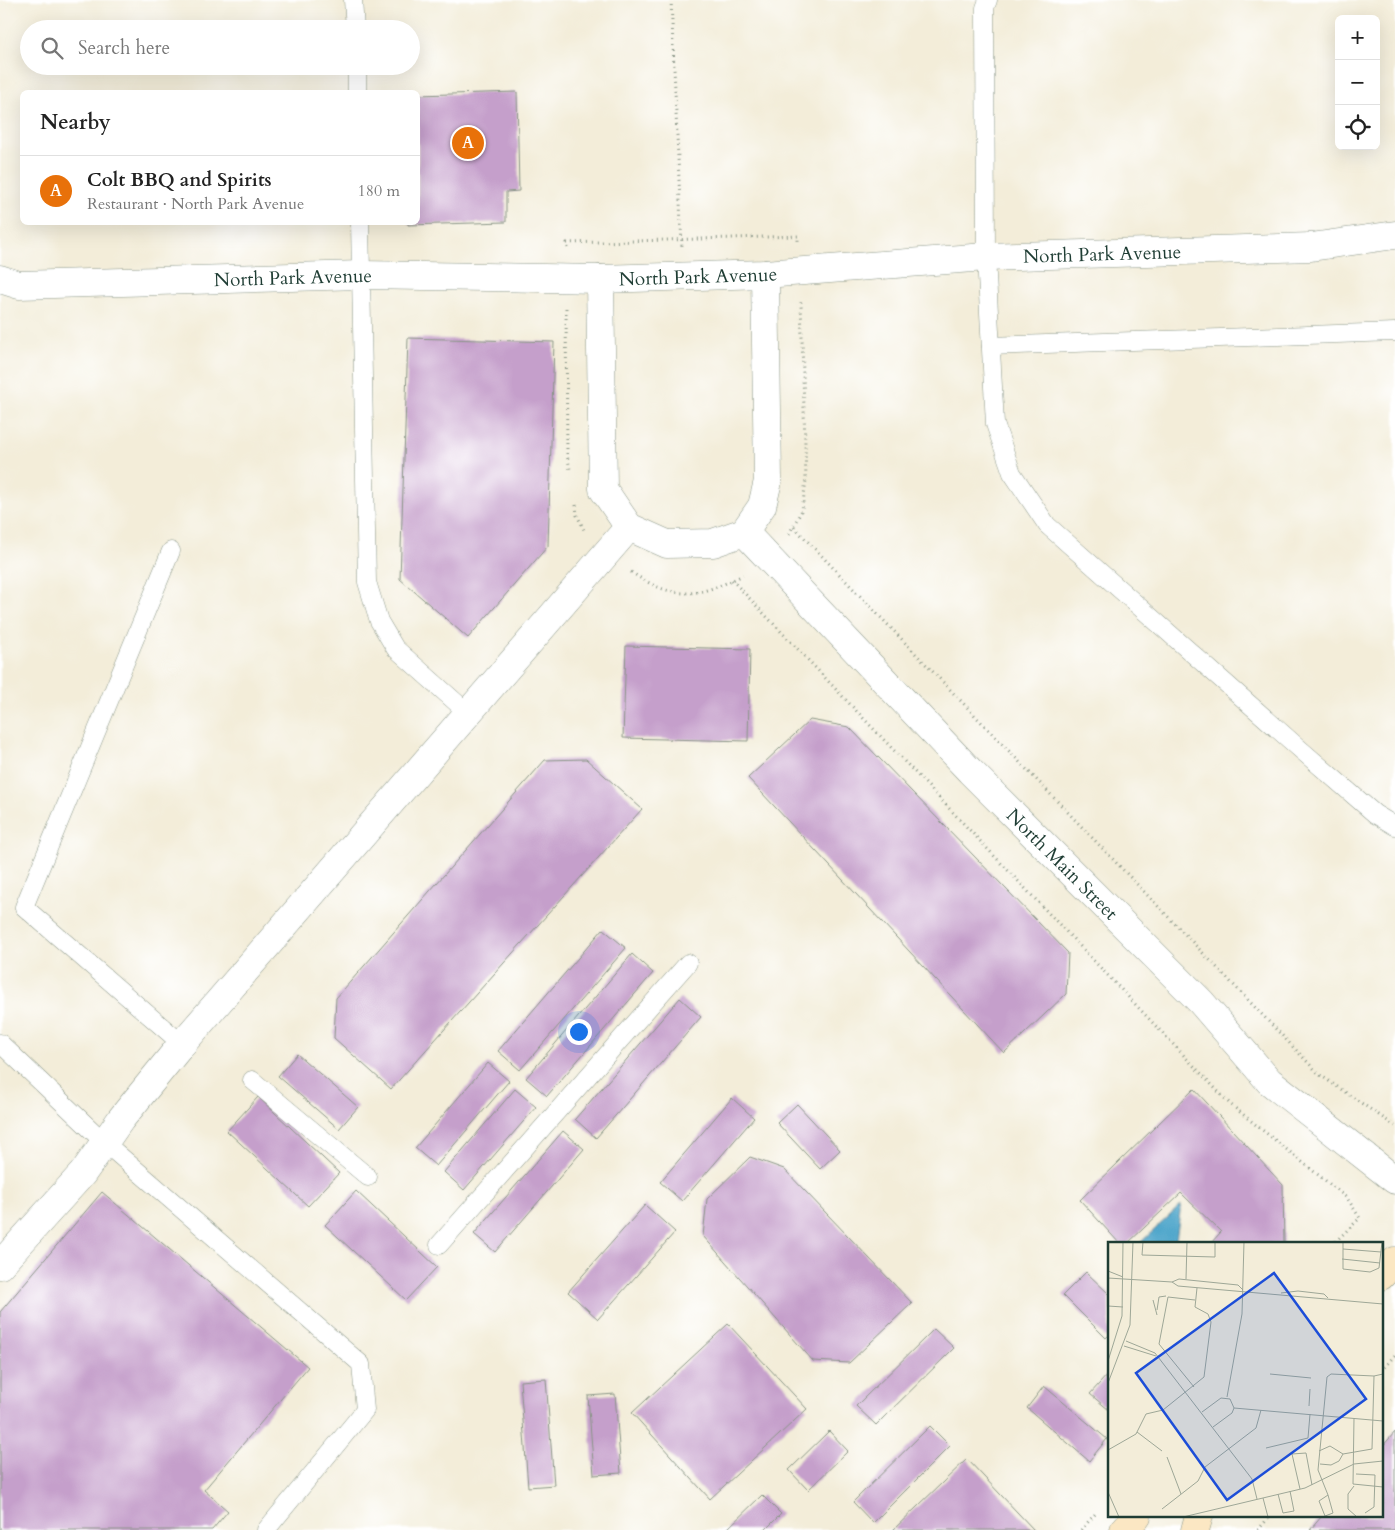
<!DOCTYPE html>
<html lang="en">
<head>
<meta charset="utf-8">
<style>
	body { margin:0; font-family:Cardo,serif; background:#f6f6f6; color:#222 }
	.controls { position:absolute; right:15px; top:15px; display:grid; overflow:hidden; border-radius:8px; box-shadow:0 5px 20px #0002 }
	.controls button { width:45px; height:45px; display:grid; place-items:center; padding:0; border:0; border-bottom:1px solid #e0e0e0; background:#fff; color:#222; font:25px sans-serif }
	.you { position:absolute; left:578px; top:1031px; width:18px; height:18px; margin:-12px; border:4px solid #fff; border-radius:50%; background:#1a73e8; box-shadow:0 0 0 8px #1a73e833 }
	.badge { display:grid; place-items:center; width:32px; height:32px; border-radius:50%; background:#0f766e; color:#fff; font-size:16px; font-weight:700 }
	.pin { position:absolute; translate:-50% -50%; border:2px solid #fff; box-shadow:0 1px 5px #0006 }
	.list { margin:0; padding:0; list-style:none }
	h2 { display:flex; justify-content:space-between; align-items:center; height:65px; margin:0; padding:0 20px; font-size:21px }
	h2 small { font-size:16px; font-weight:400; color:#767676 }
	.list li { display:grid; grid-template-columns:32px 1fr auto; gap:15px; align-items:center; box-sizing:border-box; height:70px; padding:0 20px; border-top:1px solid #e0e0e0 }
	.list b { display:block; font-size:19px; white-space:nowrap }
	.list p { margin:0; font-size:16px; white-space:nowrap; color:#767676 }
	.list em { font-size:16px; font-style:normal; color:#767676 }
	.icon { flex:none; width:28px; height:28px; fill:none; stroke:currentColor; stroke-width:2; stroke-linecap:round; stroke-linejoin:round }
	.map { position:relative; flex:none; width:1395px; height:1530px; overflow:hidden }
	.search { position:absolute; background:#fff; box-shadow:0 5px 20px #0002; left:20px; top:20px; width:400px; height:55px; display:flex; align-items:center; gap:12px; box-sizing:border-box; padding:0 18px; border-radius:28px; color:#767676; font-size:19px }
	.panel { position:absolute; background:#fff; box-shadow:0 5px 20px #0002; left:20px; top:90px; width:400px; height:135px; border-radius:8px }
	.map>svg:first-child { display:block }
</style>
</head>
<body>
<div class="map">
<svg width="1395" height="1530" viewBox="0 0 1395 1530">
	<rect width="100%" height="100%" fill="#fff"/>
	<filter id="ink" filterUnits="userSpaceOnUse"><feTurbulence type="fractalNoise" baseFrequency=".02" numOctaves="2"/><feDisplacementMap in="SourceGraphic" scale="10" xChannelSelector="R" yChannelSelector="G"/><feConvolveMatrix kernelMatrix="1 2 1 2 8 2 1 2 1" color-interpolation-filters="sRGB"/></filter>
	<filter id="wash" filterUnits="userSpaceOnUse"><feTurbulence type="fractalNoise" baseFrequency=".0096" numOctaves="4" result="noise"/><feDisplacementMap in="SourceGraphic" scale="20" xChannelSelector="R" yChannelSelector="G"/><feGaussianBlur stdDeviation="1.12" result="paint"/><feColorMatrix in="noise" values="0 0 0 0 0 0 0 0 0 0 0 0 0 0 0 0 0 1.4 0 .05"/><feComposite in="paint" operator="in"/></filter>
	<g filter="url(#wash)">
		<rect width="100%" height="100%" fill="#f3edd9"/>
		<path fill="#4da5ca" stroke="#36717f" d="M1181,1205L1176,1240L1173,1244H1139Z"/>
		<g id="blocks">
			<g fill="#c59fcb">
				<path d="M517,92L519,191L506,192V222L408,225V222H418V95Z"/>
				<path d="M408,338L554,342L548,546L468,638L400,579Z"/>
				<path d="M626,646L750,649L748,741L623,738Z"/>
				<path d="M810,720L849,727L1068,953L1066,994L1004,1053L748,778Z"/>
				<path d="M586,759L642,809L391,1089L334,1038L336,998L545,760Z"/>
				<path d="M603,929L626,948L520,1070L498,1051Z"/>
				<path d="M632,954L653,973L547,1096L526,1078Z"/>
				<path d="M680,998L701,1017L596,1138L575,1119Z"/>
				<path d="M297,1054L358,1107L339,1129L278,1076Z"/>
				<path d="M488,1063L509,1081L436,1166L415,1148Z"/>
				<path d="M515,1089L536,1107L464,1190L444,1172Z"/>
				<path d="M1194,1089L1283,1185L1284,1244H1210L1221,1232L1181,1193L1127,1244H1120L1080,1200Z"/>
				<path d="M258,1097L339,1173L308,1206L227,1131Z"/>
				<path d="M732,1098L754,1118L682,1201L660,1182Z"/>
				<path d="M797,1104L840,1150L820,1169L777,1123Z"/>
				<path d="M563,1131L584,1149L495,1252L474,1234Z"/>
				<path d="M750,1157L784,1169L912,1303L849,1363L813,1361L703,1236L707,1199Z"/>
				<path d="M356,1191L437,1267L406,1300L325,1225Z"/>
				<path d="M102,1192L308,1367L204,1490L228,1511L212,1530H0V1312Z"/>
				<path d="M645,1205L675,1232L598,1319L568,1292Z"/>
				<path d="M1086,1272L1109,1294V1335L1106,1338L1063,1295Z"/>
				<path d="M728,1324L807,1409L710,1499L632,1413Z"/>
				<path d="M934,1329L954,1348L876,1425L856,1406Z"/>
				<path d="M1109,1373V1410L1090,1394Z"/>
				<path d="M546,1379L554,1485L528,1487L520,1381Z"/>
				<path d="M1044,1386L1107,1439L1089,1461L1027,1408Z"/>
				<path d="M615,1394L621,1473L594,1475L588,1396Z"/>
				<path d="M930,1426L950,1446L873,1523L853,1502Z"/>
				<path d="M829,1431L848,1451L808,1490L789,1470Z"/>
				<path d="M1395,1432V1530H1310L1322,1516H1381V1448Z"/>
				<path d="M967,1459L1034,1530H893Z"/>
				<path d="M762,1495L781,1514L765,1530H726Z"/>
			</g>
		</g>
	</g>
	<g filter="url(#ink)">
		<use href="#blocks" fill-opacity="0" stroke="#899586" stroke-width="1"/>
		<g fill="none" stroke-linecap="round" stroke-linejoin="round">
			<defs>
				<g id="lane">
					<path d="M353,0L355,29"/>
					<path d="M988,0L985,8L986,257L995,424L1012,473L1047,525L1300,749L1375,814L1395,826"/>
					<path d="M357,66V92"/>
					<path d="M360,222L367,582L379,621L395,648L468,713"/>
					<path d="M991,346L1395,332"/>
					<path d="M171,551L24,907L182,1044"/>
					<path d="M0,1043L105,1143L361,1364L365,1410L266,1530"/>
					<path d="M252,1080L368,1177"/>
					<path d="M439,1245L688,963"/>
				</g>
				<g id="street">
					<path id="s1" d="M0,279L19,285L361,275L600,279L765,274L986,257L1311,247L1395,235"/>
					<path d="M600,279L603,489L629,527L667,544L713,543L744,532L762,506L768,481L765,274"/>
					<path id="s2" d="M744,532L970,771L1201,1002L1269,1081L1395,1180"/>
					<path d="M0,1265L83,1173L121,1119L182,1044L629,527"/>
				</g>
				<g id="secondary">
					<path d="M1381,1276L1395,1261"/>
					<path d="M1124,1530L1137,1516"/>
					<path d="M1195,1530L1199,1516"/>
				</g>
			</defs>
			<use href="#lane" stroke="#899586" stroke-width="19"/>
			<use href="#street" stroke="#899586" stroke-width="29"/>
			<use href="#secondary" stroke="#899586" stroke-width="29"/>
			<g stroke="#899586" stroke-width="3" stroke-dasharray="1 4" stroke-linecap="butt">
				<path d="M671,0L682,247"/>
				<path d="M568,248L567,243L798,236V241"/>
				<path d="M566,308L567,455L570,469"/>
				<path d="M576,505L577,515L585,532"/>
				<path d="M794,527L1320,1075L1395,1126"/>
				<path d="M789,534L802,510L806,480L801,302"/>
				<path d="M631,572C674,601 697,598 743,575"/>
				<path d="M732,580L1230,1104L1347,1198L1360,1218L1333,1244"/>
				<path d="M1381,1371L1395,1355"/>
				<path d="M1081,1530L1097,1512"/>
				<path d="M1258,1530L1270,1516"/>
			</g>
			<use href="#lane" stroke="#fff" stroke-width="18"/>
			<use href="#street" stroke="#fff" stroke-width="28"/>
			<use href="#secondary" stroke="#fbe7c3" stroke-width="28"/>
		</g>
	</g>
	<g text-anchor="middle" stroke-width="4" stroke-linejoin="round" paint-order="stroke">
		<g font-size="19" fill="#1f3d34" stroke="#fff">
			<text dy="7" stroke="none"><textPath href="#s1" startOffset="1104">North Park Avenue</textPath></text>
			<text dy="7" stroke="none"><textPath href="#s1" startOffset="699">North Park Avenue</textPath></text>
			<text dy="7" stroke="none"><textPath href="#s1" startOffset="294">North Park Avenue</textPath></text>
			<text dy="7" stroke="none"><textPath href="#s2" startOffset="460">North Main Street</textPath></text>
		</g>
	</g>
	<g transform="translate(1108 1242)">
		<rect width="275" height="275" fill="#f3edd9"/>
		<path fill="none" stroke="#9ea797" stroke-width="1" d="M35,0L34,13L107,15V0M235,0V27L262,30L271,26L274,0M235,7L273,10M234,17L272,21M0,29L15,35M0,36L64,40M78,37L79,0M135,48L130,43L71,37L64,40L70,44L275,62M173,51L190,49L216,52L220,56M45,58L49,73M0,64L15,65M49,68L51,55L58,54M18,99L47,111L144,237L149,257M16,104L48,114M0,119L14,74L15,0M162,132L203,136M0,141L22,83L25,0M86,145L51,102L60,55L87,58M119,155L134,72L136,0M201,164L202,147M126,166L275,179M94,170L113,156L122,157L126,166L124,171L105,185M246,176L245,242L275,245M29,190L54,209M158,206L200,196L202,172M0,208L28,192L38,172L55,168L96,135L103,80L100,72L87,65L89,46M211,209L222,204L235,212L264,207L266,134L275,132M59,215L73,252M212,222L223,223L231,219L235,212M248,232L267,233L266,265L257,271M246,244L240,252V267L249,275M192,247L184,212L198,211L204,243M0,250L11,275M170,252L175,271L186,269L182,249M220,253L211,259L217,274L225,271L220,253L210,228L219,135L223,132L266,134M155,256L160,275M54,267L90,239L97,225L148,186L153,168M75,275L197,246L246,222L275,219"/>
		<path fill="#1d4ed8" fill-opacity="0.15" stroke="#1d4ed8" stroke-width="2.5" d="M166,31L258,157L119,258L28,131Z"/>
		<rect width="275" height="275" fill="none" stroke="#1f3d34" stroke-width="2.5"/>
	</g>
</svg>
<div class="controls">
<button>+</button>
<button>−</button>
<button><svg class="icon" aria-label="locate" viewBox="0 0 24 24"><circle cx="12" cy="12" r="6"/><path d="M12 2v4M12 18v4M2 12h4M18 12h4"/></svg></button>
</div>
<div class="you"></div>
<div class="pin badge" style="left:468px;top:143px;background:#e8710a">A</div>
<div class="search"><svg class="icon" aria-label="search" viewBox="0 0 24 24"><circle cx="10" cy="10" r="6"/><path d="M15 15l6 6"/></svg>Search here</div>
<section class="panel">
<h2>Nearby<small></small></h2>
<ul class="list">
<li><span class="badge" style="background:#e8710a">A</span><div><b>Colt BBQ and Spirits</b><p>Restaurant · North Park Avenue</p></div><em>180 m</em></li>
</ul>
</section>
</div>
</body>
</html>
